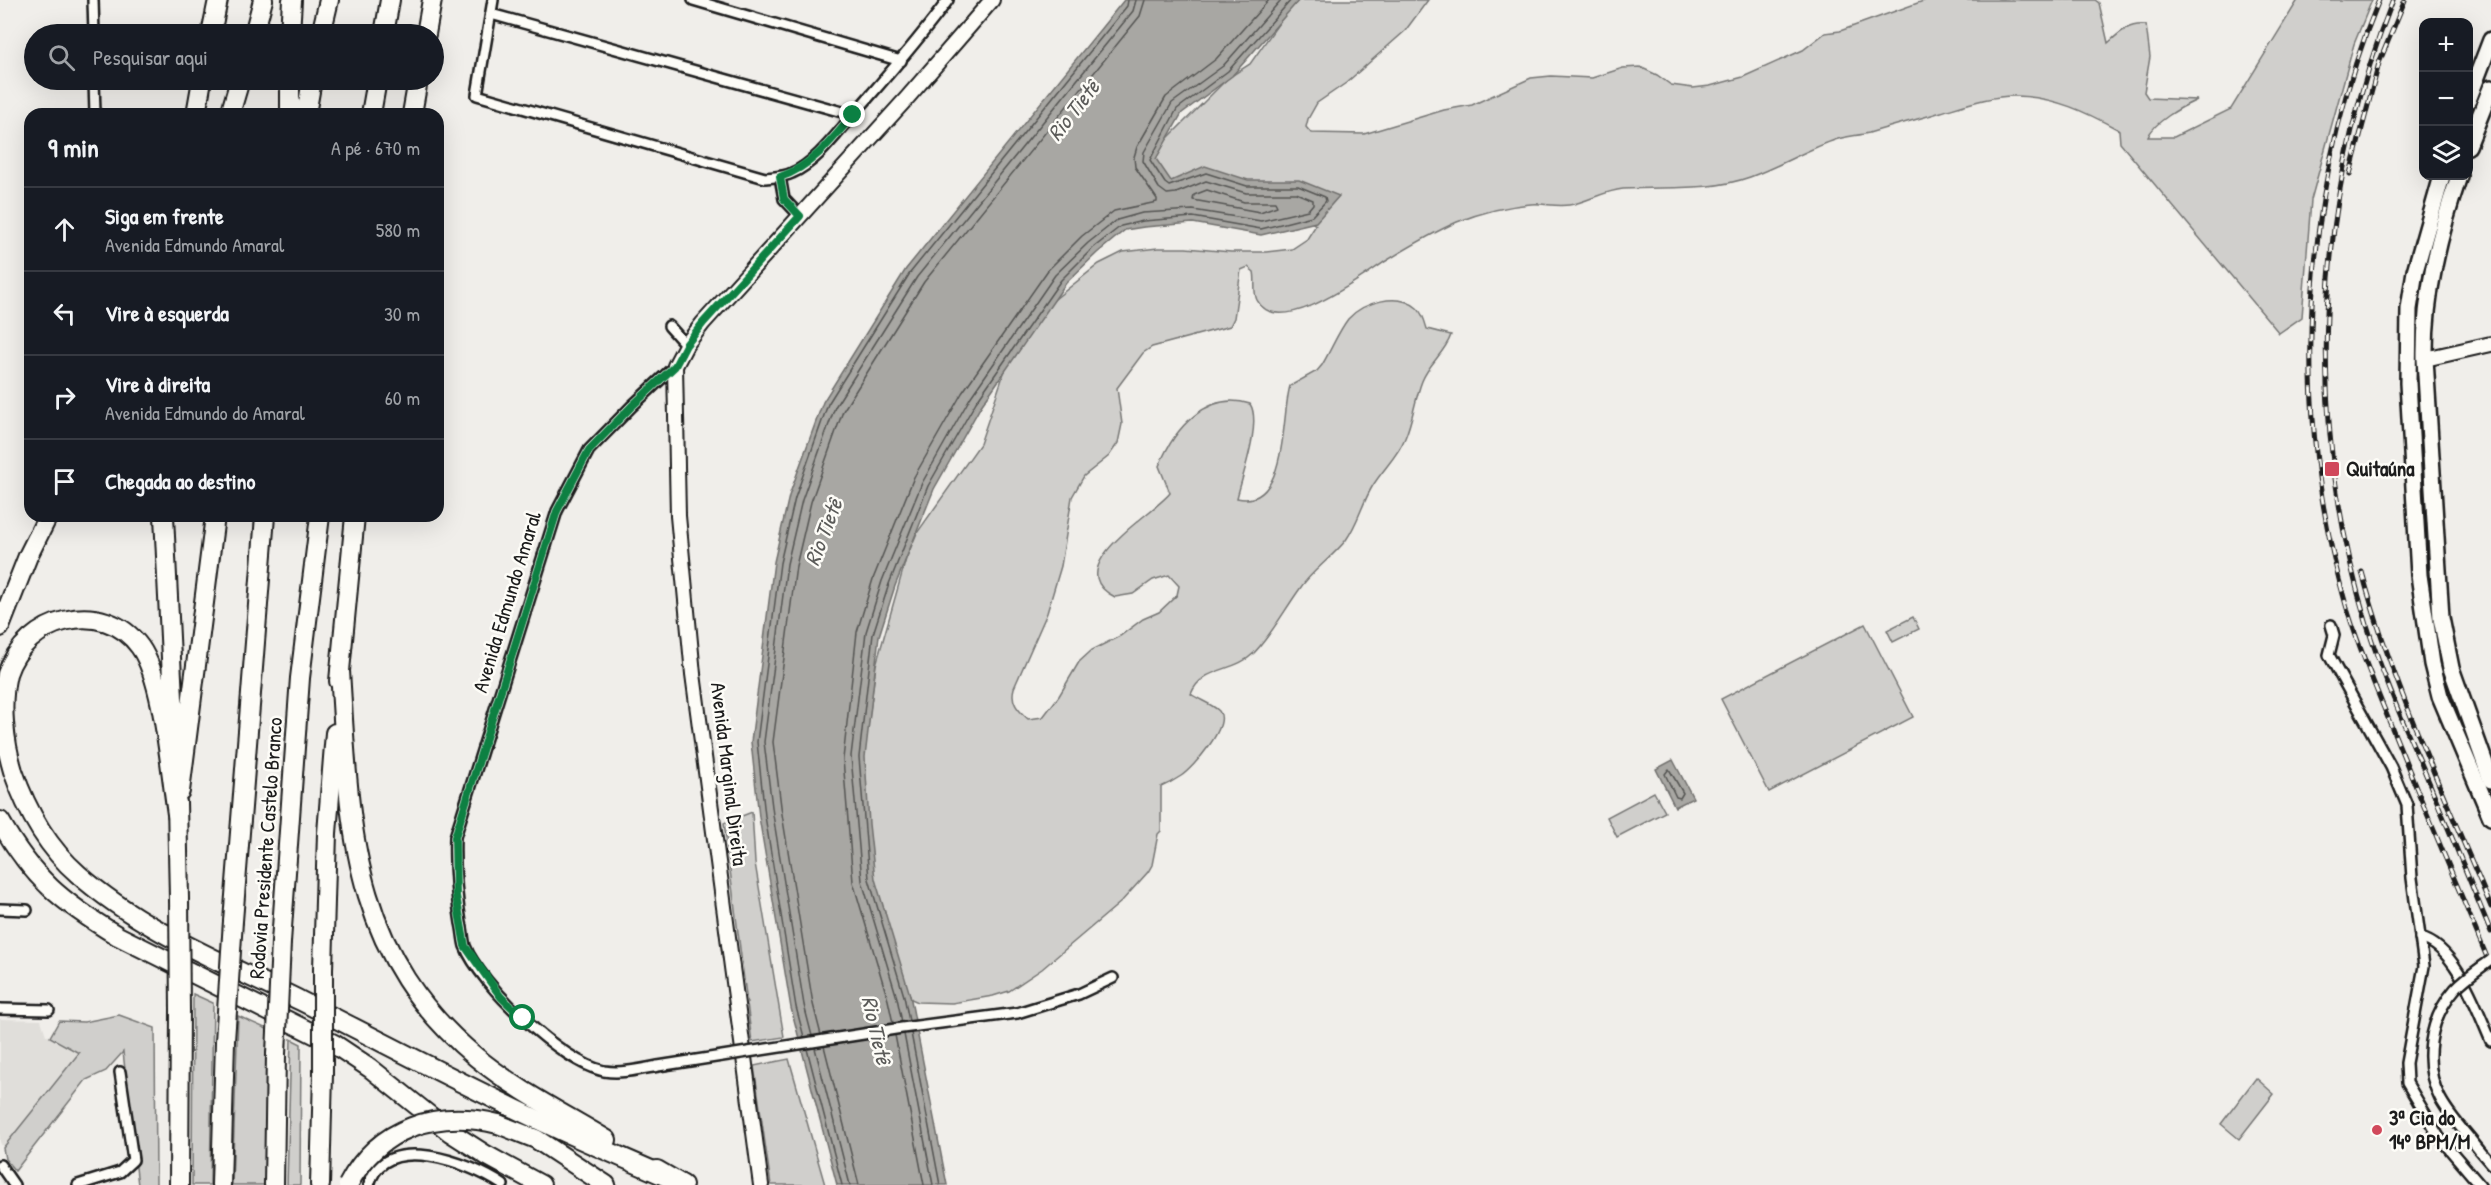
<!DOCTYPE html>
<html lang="pt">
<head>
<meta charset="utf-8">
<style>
	body { margin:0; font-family:"Patrick Hand",sans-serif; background:#242831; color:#f1f3f6 }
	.controls { position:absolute; right:18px; top:18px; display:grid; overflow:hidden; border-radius:12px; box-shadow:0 6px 24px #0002 }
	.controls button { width:54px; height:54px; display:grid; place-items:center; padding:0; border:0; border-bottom:2px solid #363941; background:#171b24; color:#f1f3f6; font:30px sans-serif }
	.stop { position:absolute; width:18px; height:18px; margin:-14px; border:4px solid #0b8043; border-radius:50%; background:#fff }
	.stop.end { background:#0b8043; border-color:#fff; box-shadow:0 2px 6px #0008 }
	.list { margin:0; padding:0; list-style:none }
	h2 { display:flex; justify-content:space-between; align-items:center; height:78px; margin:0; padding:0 24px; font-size:26px }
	h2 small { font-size:20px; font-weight:400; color:#9ea1a6 }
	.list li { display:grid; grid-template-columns:39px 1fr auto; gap:18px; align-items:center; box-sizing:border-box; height:84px; padding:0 24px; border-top:2px solid #363941 }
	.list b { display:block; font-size:22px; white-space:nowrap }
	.list p { margin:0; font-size:20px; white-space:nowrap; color:#9ea1a6 }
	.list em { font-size:20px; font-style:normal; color:#9ea1a6 }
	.icon { flex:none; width:33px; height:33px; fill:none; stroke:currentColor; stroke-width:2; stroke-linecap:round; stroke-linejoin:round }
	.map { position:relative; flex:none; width:2491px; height:1185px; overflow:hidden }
	.search { position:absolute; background:#171b24; box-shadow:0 6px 24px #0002; left:24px; top:24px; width:420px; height:66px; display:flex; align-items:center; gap:15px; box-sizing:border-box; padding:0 21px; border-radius:33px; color:#9ea1a6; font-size:22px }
	.panel { position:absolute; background:#171b24; box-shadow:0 6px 24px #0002; left:24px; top:108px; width:420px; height:414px; border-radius:18px }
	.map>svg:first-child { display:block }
</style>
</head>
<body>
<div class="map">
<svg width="2491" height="1185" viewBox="0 0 2491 1185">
	<rect width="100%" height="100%" fill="#f0eeea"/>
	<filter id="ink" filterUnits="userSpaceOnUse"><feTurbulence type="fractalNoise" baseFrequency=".0167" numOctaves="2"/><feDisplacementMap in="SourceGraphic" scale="12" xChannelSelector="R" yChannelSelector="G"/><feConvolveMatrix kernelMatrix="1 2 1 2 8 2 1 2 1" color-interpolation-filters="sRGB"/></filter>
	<g filter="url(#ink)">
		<path fill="#e0deda" d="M0,1019L41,1020L46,1035L80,1052L3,1148L0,1142Z"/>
		<g fill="#d0cfcc" stroke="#767674" stroke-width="1.5">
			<path d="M1295,0H1428L1405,31L1346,83L1317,103L1308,119L1306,127L1311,133L1364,134L1444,110L1472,105L1531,78L1551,76L1592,78L1623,68L1640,67L1657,75L1671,85L1693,88L1710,86L1743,77L1803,50L1825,33L1840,31L1926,0H2095L2099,3L2108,43C2120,32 2129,23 2146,25L2150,57L2144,92L2148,98L2197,100C2181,107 2154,122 2148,137H2174L2231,109L2298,0H2372L2354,44L2311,200L2302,317L2279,333L2120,143L2119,130C2086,112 2055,97 2017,96C1991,95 1962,106 1938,113C1915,120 1892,126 1869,133C1857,136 1844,136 1832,141C1804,151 1778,167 1750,177C1708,192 1666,186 1623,189C1603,191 1588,202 1569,205C1555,207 1544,203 1531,204C1507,206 1480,213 1457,222C1432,233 1409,247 1386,261C1364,275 1279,341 1257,300C1253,293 1256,279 1254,272L1248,267L1241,270L1234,318L1230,326L1152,347L1143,353L1117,388L1122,424L1118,443L1109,456L1084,476L1072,497L1061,566L1047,613L1014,688C1010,702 1018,710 1028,719L1043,717L1059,696L1079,662L1092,650L1120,636L1143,619L1159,612L1177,595L1179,586L1169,575L1153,580L1133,594L1115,597C1057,568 1154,514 1170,493L1159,466C1174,429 1207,390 1250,404C1262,422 1242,477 1237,498C1288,510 1281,416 1290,386L1317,371L1322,365C1331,350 1338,332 1348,319C1363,302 1398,292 1417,308C1423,313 1425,322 1427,329L1451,335C1445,353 1429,363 1422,381C1415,399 1413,419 1405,438C1398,456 1382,470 1372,487C1362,504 1358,523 1346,540C1332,558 1311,571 1299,590C1284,611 1272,634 1254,653C1234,673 1202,666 1191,694C1199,700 1212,704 1219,711C1231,725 1193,768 1181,776C1175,780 1168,784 1161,787V831L1158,834L1152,865L1148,872L1121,902L1042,969L1009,991L993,996L952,1003L918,1002L909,998L879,926L862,772L876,665L906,559L917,533L980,444L1006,367L1050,303L1099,264L1123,252L1158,248H1186L1231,252H1266L1292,249L1307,239L1316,225L1308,220L1139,188L1165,141L1228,78L1250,64Z"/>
			<path d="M1913,617L1919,629L1893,642L1887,630Z"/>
			<path d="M1865,624L1913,717L1769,792L1721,699Z"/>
			<path d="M1654,792L1665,812L1617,837L1607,817Z"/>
			<path d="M752,812L755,863L784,1037L752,1042L724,823Z"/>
			<path d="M193,994L213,1003L210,1185H192Z"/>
			<path d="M119,1015L155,1028L156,1185H138L123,1052L106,1071L86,1080L15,1171L5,1159L3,1148L79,1053L50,1037L59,1021L84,1022Z"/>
			<path d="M238,1016L267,1029L265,1185H232Z"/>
			<path d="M291,1039L301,1044L300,1185H287Z"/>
			<path d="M789,1059L825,1185H771L754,1066Z"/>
			<path d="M2256,1078L2274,1094L2239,1139L2221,1124Z"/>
		</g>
		<g fill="#a8a7a3" stroke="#706f6d" stroke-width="1.5">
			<path d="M1124,0H1299L1232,76L1182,113L1156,159L1171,181L1205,166L1248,180H1299L1339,196L1316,222L1261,235L1193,223L1144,227L1125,230L1097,253L1066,283L981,406L934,489L895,586L879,636L865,757L869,824L875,879L910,995L947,1185H837L791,1008L759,817L751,742L774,562L789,496L823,402L906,269Z"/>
			<path d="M1673,760L1693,798L1675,807L1656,769Z"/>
		</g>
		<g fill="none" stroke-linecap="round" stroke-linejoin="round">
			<g stroke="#545452" stroke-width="1.5">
				<path d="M1207,190L1244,202H1275L1277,206L1260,212L1193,200L1194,195Z"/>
				<path d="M1669,769L1683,793L1680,798L1676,797L1665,774Z"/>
				<path d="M909,1021L904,996L869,879L859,757L873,634L889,584L928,486L976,402L1061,280L1093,248L1121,226L1143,221L1193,217L1261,229L1312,216L1326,201L1325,197L1298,186H1247L1206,173L1169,186L1165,183L1150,160L1177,109L1228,71L1291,0"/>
				<path d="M902,1022L897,998L862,881L851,756L866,632L882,581L922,483L970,398L1055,275L1088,243L1117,220L1142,213L1193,210L1261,221L1308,210L1313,204V200L1296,193H1246L1206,181L1176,193L1167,194L1159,188L1143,161L1144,152L1172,103L1223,66L1281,0"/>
				<path d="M893,1023L888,1000L853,882L843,759L857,632L873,579L914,477L962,393L1048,270L1082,236L1114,211L1157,202V199L1135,167L1134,157L1137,147L1166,97L1216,59L1269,0"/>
				<path d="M911,1033L940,1185"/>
				<path d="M904,1034L933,1185"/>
				<path d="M821,1035L813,1004L782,814L773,742L796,566L811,502L843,411L924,282L1140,16L1145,0"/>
				<path d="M895,1035L924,1185"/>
				<path d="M812,1036L804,1005L773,815L764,742L787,564L802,500L835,407L917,277L1133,11L1136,0"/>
				<path d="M804,1037L796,1007L765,816L757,742L780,563L795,498L828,404L910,273L1127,6L1128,0"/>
				<path d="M824,1046L859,1185"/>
				<path d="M815,1048L850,1185"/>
				<path d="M807,1049L842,1185"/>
			</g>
			<defs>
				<g id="street">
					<path d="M93,0L94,34"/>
					<path d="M493,0L477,95L765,178C774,177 784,177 792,173C817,162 837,133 855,113C887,76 919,40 948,0"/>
					<path d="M693,0L901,61"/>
					<path d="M491,14L853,115"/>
					<path d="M94,80L95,114"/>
					<path d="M780,177L784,199L800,216"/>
					<path d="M669,326L686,345"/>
					<path d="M2331,625L2334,635L2329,655L2391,767L2407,805L2412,878L2424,966L2406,1063L2407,1083L2439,1137L2480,1185"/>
					<path d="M0,909L27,910"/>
					<path d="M2420,938C2456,946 2477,1010 2491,1041"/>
					<path d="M0,1009L49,1010"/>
					<path d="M1017,1013L1079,994L1113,978"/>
					<path d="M658,1066C641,1069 622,1074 604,1071C563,1063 480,985 465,946C463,939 463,930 461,923C456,894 454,867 455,837L557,511L589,450L632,406L675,366"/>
					<path d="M2479,1150L2491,1164"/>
					<path d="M0,1165L14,1185"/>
					<path d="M78,1185L120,1172L133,1160L120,1072"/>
					<path d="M369,1185C384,1130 471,1163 503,1185"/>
				</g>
				<g id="secondary">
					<path d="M2425,359L2491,344"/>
					<path d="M761,1185L693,674L678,516L675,366L686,345L703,323L907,98L992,0"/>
				</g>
				<g id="primary">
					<path d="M2468,100L2491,40"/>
					<path d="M2468,146L2491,88"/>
					<path d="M2442,176L2415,271L2409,309L2408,383L2419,575L2432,664L2440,696L2491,817"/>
					<path d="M2459,176C2439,235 2424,295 2425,359L2441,618L2451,668L2491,780"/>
				</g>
				<g id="highway">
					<path d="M211,34L218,0"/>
					<path d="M254,34L263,0"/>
					<path d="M290,34L292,0"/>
					<path d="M321,34L329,0"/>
					<path d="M384,34L390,0"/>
					<path d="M426,34L432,0"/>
					<path d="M196,114L202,80"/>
					<path d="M230,114L240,80"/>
					<path d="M290,114V80"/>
					<path d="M306,114L312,80"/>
					<path d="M371,114L377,80"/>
					<path d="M412,114L418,80"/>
					<path d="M164,516L175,739"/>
					<path d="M0,627L28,556L48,516"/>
					<path d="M340,671C350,823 348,950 476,1057C516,1090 564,1114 607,1140"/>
					<path d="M339,681L355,516"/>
					<path d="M180,791L215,516"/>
					<path d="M177,802L179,899"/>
					<path d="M177,814C170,770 164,681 140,647C103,596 25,618 7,674C0,704 4,741 13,771C26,809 47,847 78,874C142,931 225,963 301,1001C387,1044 472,1090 560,1130C595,1146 631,1161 667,1177"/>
					<path d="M0,821C32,878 63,903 118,936L334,1044L370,1068L450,1132L486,1155L541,1185"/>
					<path d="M233,921L265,516"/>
					<path d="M281,942L300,678L320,516"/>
					<path d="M323,969L327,833L335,733"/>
					<path d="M498,1124L536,1139L606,1185"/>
					<path d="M657,1170L683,1185"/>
					<path d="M179,1185L180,1010"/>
					<path d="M221,1185L225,1041"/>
					<path d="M274,1185L276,1054"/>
					<path d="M320,1185L323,1074"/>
				</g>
			</defs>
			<use href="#street" stroke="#1c1c1c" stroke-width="14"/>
			<use href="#secondary" stroke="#1c1c1c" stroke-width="18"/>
			<use href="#primary" stroke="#1c1c1c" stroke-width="20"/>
			<use href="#highway" stroke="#1c1c1c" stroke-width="22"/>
			<use href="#street" stroke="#fdfcf7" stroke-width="9"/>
			<use href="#secondary" stroke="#fdfcf7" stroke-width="14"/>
			<use href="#primary" stroke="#fdfcf7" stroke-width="15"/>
			<use href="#highway" stroke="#fdfcf7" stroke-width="18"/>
			<defs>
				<g id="rail">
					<path d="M2379,0C2302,189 2289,408 2346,605C2358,647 2376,688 2392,728C2424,808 2458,887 2491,967"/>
					<path d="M2393,0C2314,199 2305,420 2367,625C2382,674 2403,723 2424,770C2446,824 2469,878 2491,932"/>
					<path d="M2350,174L2379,63L2405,0"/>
					<path d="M2362,572C2393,687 2445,797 2491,907"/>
				</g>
			</defs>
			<use href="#rail" stroke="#1c1c1c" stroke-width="5"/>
			<use href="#rail" stroke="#fdfcf7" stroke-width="3" stroke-dasharray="9" stroke-linecap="butt"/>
			<defs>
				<g id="street-bridge">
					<path d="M658,1066L902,1028L1017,1013"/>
					<path d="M2479,1150C2466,1133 2450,1117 2440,1098C2422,1063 2429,1019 2455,989C2465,978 2479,969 2491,960"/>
				</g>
				<g id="highway-bridge">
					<path d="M179,899L180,1010"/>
					<path d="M225,1041L233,921"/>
					<path d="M276,1054L281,942"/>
					<path d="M323,1074V969"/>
					<path d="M348,1185C378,1127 437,1109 498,1124"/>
				</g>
			</defs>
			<use href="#street-bridge" stroke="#1c1c1c" stroke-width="14" stroke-linecap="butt"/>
			<use href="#highway-bridge" stroke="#1c1c1c" stroke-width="22" stroke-linecap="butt"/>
			<use href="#street-bridge" stroke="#fdfcf7" stroke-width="9"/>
			<use href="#highway-bridge" stroke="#fdfcf7" stroke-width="18"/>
		</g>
	</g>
	<g fill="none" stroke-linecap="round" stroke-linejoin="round" filter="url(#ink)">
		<path stroke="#0b8043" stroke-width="8" d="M523,1018L501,997L465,946L456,896L455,837L557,511L589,450L632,406L675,366L686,345L703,323L800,216L784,199L780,177C811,167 833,139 853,115"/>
	</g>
	<g fill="#d1495b" stroke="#fdfcf7" stroke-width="2">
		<rect x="2324" y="461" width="16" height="16" rx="3"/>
		<circle cx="2377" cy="1130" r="6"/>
	</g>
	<g text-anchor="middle" stroke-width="5" stroke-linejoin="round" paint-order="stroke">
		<g font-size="21" font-weight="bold" fill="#1c1c1c" stroke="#fdfcf7" text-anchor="start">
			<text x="2346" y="476">Quitaúna</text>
			<text x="2389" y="1125">3ª Cia do<tspan x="2389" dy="24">14º BPM/M</tspan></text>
		</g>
		<g font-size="21" fill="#1c1c1c" stroke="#fdfcf7">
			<text transform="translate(507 602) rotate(-73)" y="7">Avenida Edmundo Amaral</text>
			<text transform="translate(729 774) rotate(83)" y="7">Avenida Marginal Direita</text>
			<text transform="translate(266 848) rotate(-86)" y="7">Rodovia Presidente Castelo Branco</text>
		</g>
		<g font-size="22" font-style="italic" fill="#5b5b59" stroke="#fdfcf7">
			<text transform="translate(1073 110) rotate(-52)" y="8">Rio Tietê</text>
			<text transform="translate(823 532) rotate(-69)" y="8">Rio Tietê</text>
			<text transform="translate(877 1030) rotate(77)" y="8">Rio Tietê</text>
		</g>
	</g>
</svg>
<div class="controls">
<button>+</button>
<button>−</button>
<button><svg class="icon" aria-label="layers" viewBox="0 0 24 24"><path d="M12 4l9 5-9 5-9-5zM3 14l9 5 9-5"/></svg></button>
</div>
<div class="stop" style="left:523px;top:1018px"></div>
<div class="stop end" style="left:853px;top:115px"></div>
<div class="search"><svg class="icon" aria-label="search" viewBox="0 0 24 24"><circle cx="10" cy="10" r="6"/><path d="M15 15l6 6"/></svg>Pesquisar aqui</div>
<section class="panel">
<h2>9 min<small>A pé · 670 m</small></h2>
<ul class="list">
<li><svg class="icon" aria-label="ahead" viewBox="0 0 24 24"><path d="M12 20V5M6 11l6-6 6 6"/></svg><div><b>Siga em frente</b><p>Avenida Edmundo Amaral</p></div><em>580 m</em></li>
<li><svg class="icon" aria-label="left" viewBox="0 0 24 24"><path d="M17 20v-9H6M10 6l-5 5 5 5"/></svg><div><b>Vire à esquerda</b></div><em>30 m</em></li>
<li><svg class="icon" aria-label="right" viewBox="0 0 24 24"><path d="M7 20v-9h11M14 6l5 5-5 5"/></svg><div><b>Vire à direita</b><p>Avenida Edmundo do Amaral</p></div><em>60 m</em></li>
<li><svg class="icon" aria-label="arrive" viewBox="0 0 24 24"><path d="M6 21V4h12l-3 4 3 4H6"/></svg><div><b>Chegada ao destino</b></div></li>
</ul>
</section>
</div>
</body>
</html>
